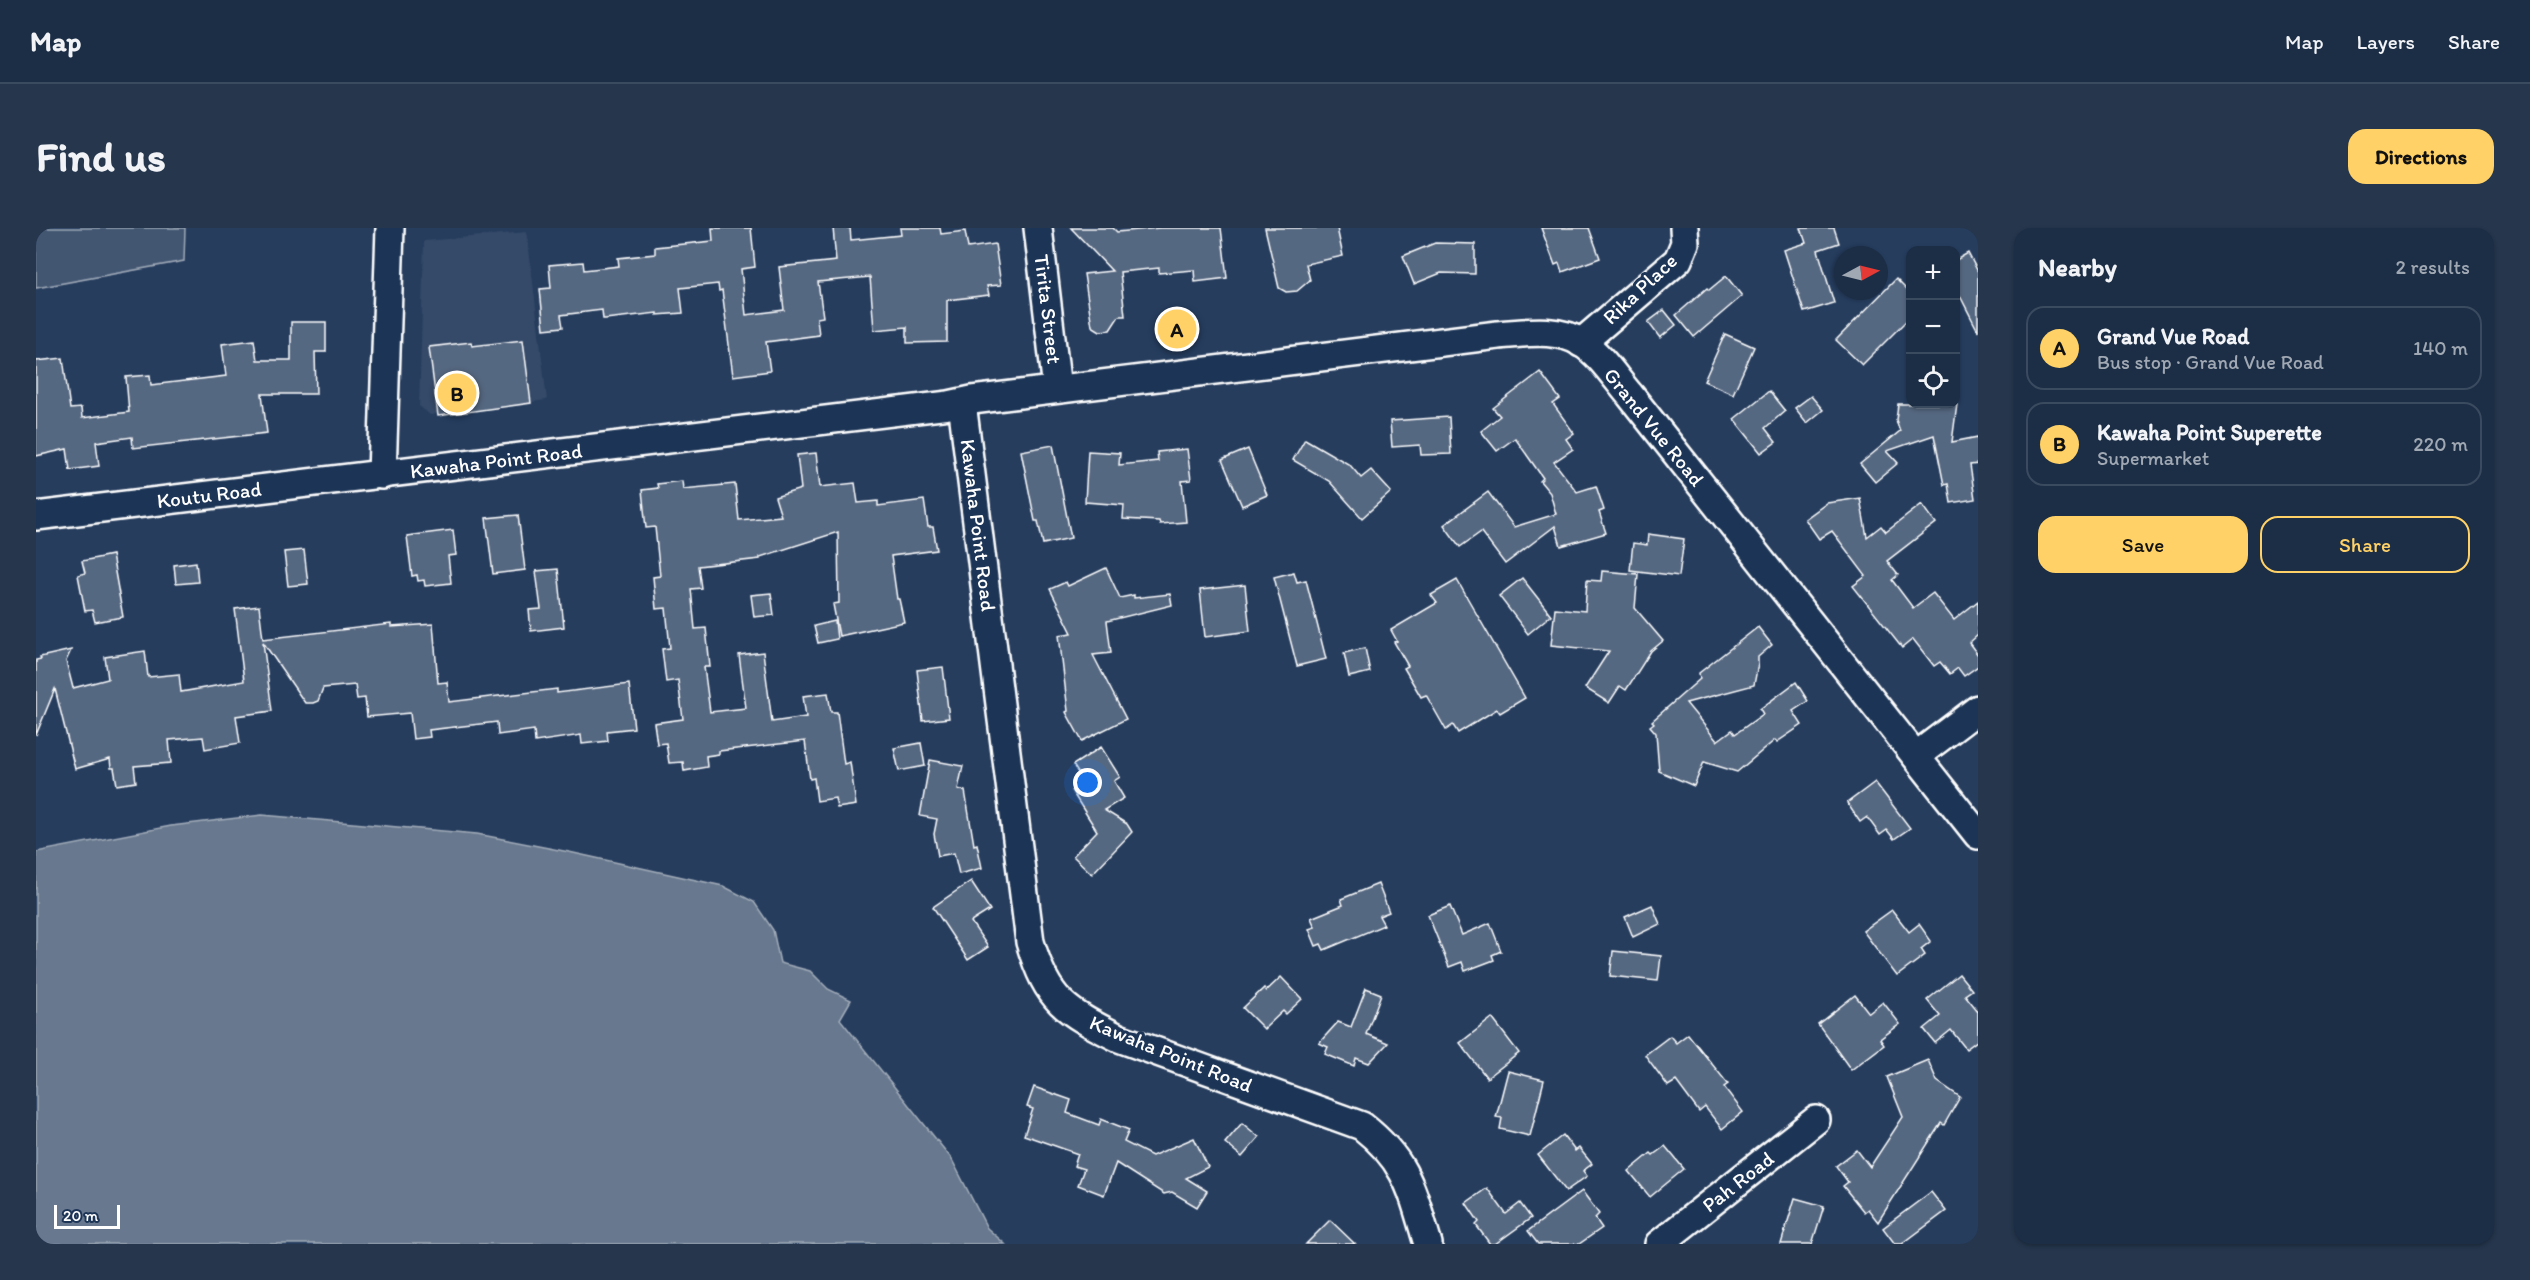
<!DOCTYPE html>
<html lang="en">
<head>
<meta charset="utf-8">
<style>
	body { margin:0; font-family:Itim,sans-serif; background:#25364d; color:#f1f3f6 }
	.controls { position:absolute; right:18px; top:18px; display:grid; overflow:hidden; border-radius:12px; box-shadow:0 2px 4px #0004 }
	.controls button { width:54px; height:54px; display:grid; place-items:center; padding:0; border:0; border-bottom:2px solid #3a4a5f; background:#1c2e46; color:#f1f3f6; font:30px sans-serif }
	.compass { position:absolute; left:1798px; top:18px; width:54px; height:54px; border-radius:50%; background:#1c2e46; box-shadow:0 2px 4px #0004; rotate:83deg }
	.scale { position:absolute; left:18px; bottom:15px; width:66px; box-sizing:border-box; padding-left:6px; border:3px solid #fff; border-top:0; font-size:16px; line-height:21px; white-space:nowrap; color:#fff; -webkit-text-stroke:4px #1d3557; paint-order:stroke }
	.you { position:absolute; left:1052px; top:555px; width:21px; height:21px; margin:-15px; border:4px solid #fff; border-radius:50%; background:#1a73e8; box-shadow:0 0 0 9px #1a73e833 }
	.badge { display:grid; place-items:center; width:39px; height:39px; border-radius:50%; background:#ffd166; color:#111; font-size:20px; font-weight:700 }
	.pin { position:absolute; translate:-50% -50%; border:3px solid #fff; box-shadow:0 2px 6px #0006 }
	.list { margin:0; padding:0; list-style:none }
	h2 { display:flex; justify-content:space-between; align-items:center; height:78px; margin:0; padding:0 24px; font-size:26px }
	h2 small { font-size:20px; font-weight:400; color:#a0a8b3 }
	.list li { display:grid; grid-template-columns:39px 1fr auto; gap:18px; align-items:center; box-sizing:border-box; height:84px; margin:0 12px 12px; padding:0 12px; border:2px solid #3a4a5f; border-radius:18px }
	.list b { display:block; font-size:22px; white-space:nowrap }
	.list p { margin:0; font-size:20px; white-space:nowrap; color:#a0a8b3 }
	.list em { font-size:20px; font-style:normal; color:#a0a8b3 }
	.actions { display:flex; gap:12px; padding:18px 24px }
	.actions a { flex:1; padding:14px 0; border:2px solid #ffd166; border-radius:18px; text-align:center; font-size:21px; color:#ffd166 }
	.actions .main { background:#ffd166; color:#111 }
	.icon { flex:none; width:33px; height:33px; fill:none; stroke:currentColor; stroke-width:2; stroke-linecap:round; stroke-linejoin:round }
	.map { position:relative; flex:none; width:1942px; height:1016px; overflow:hidden; border-radius:18px }
	header { display:flex; align-items:center; gap:36px; box-sizing:border-box; height:84px; padding:0 30px; background:#1c2e46; border-bottom:2px solid #3a4a5f }
	header strong { font-size:28px }
	nav { display:flex; gap:33px; margin-inline-start:auto; font-size:21px }
	.intro { display:flex; align-items:center; justify-content:space-between; box-sizing:border-box; height:144px; padding:0 36px }
	h1 { margin:0; font-size:42px }
	.button { padding:15px 27px; border-radius:18px; background:#ffd166; color:#111; font-size:21px; font-weight:700 }
	main { display:flex; gap:36px; padding:0 36px }
	aside { flex:1; background:#1c2e46; border-radius:18px; box-shadow:0 2px 4px #0004 }
	.map>svg:first-child { display:block }
</style>
</head>
<body>
<header>
<strong>Map</strong>
<nav><a>Map</a><a>Layers</a><a>Share</a></nav>
</header>
<div class="intro"><h1>Find us</h1><a class="button">Directions</a></div>
<main>
<div class="map">
<svg width="1942" height="1016" viewBox="0 0 1942 1016">
	<rect width="100%" height="100%" fill="#263d5e"/>
	<filter id="ink" filterUnits="userSpaceOnUse"><feTurbulence type="fractalNoise" baseFrequency=".0167" numOctaves="2"/><feDisplacementMap in="SourceGraphic" scale="12" xChannelSelector="R" yChannelSelector="G"/><feConvolveMatrix kernelMatrix="1 2 1 2 8 2 1 2 1" color-interpolation-filters="sRGB"/></filter>
	<g filter="url(#ink)">
		<path fill="#344a68" d="M491,4L511,172L394,187L383,178L388,13Z"/>
		<path fill="#425672" stroke="#a0aab8" stroke-width="1.5" d="M0,0H149L148,33L0,60Z"/>
		<path fill="#67788e" stroke="#a4aebb" stroke-width="1.5" d="M226,587L441,606L533,624L687,658L718,674L737,702L744,735L774,743L792,761L815,772L804,791L915,930L951,1000L969,1016H0V624L135,598Z"/>
		<g fill="#556781" stroke="#fff" stroke-width="1.5">
			<path d="M676,0H715L719,39L705,41L710,87L748,82L743,39L800,33L797,0H814L815,12L865,7L864,0H904L905,6L929,3L932,20L959,16L965,57L951,58L953,67L911,72V114L871,115V99L838,102L834,49L782,54L787,89L781,90L783,107L730,114L734,143L697,148L686,62L683,63L682,56L644,60L647,85L621,87V85L569,91H567L566,82L525,87L527,99L508,101L504,61L515,60L513,37L547,34L548,42L583,38L582,30L619,26V19L677,13Z"/>
			<path d="M1035,0H1077L1081,4L1124,0H1185L1191,50L1159,54L1158,42L1123,45V40L1084,44L1089,88H1083L1074,102L1064,103L1056,98L1048,46L1076,43Z"/>
			<path d="M1229,0H1301L1307,28L1270,36L1274,52L1261,63L1250,64L1243,60Z"/>
			<path d="M1505,0H1553L1564,30L1526,44L1523,35L1519,37Z"/>
			<path d="M1765,0H1798L1803,15L1782,22L1798,75L1768,84L1748,22L1770,15Z"/>
			<path d="M1399,15L1439,16V46L1405,45L1378,56L1367,28Z"/>
			<path d="M1932,25L1942,44V103L1920,60V32Z"/>
			<path d="M1690,48L1706,68L1658,109L1640,87L1671,60L1673,62Z"/>
			<path d="M1860,51L1875,66V88L1826,137L1800,112Z"/>
			<path d="M1628,82L1640,97L1624,110L1612,94Z"/>
			<path d="M255,94H290V124H279L280,166H226L231,205L97,220L96,209L60,214L63,238L34,242L31,221L0,228V133L27,130L34,181L45,180L46,190L93,184L90,149L114,147L115,157L190,148L186,116L218,112L221,132H255Z"/>
			<path d="M1689,106L1718,119L1697,166L1668,153Z"/>
			<path d="M487,112L495,175L402,188L393,119L435,114L436,118Z"/>
			<path d="M1504,144L1524,171L1517,176L1538,205L1530,211L1537,221L1518,234L1541,264L1560,258L1568,282L1563,284L1570,305L1525,318L1519,298L1469,336L1445,304L1424,319L1408,297L1452,264L1478,299L1520,286L1514,265L1504,253L1507,250L1479,210L1461,223L1445,203L1464,188L1457,180Z"/>
			<path d="M1733,163L1749,183L1729,200L1740,214L1725,225L1698,191Z"/>
			<path d="M1775,168L1787,182L1771,195L1759,180Z"/>
			<path d="M1862,176H1921L1916,214L1942,209V236L1934,237L1939,271L1915,275L1912,256L1908,257L1898,207L1851,223L1862,235L1839,254L1824,236L1864,203L1860,192Z"/>
			<path d="M1413,189L1415,226L1385,227L1384,217L1356,219L1354,193Z"/>
			<path d="M1269,211L1314,237L1325,250L1335,242L1355,264L1326,290L1293,253L1257,232Z"/>
			<path d="M1017,217L1035,310L1007,316L1002,293H999L985,223Z"/>
			<path d="M1151,221L1155,252L1146,253L1150,294L1124,296L1123,293L1087,291L1088,277L1049,274L1052,223L1084,225L1083,237L1122,233L1121,224Z"/>
			<path d="M1212,221L1231,267L1206,278L1186,232Z"/>
			<path d="M780,225L784,259L819,255L822,275L842,273V278L888,272L892,299H897L901,322L855,328L861,371H863L868,394L803,408L797,376L803,375L802,304L724,329V331L662,338L665,360L655,361L659,401L670,400L674,439H668L674,484L710,480L703,427L727,424L736,494L770,489L767,468L792,465L795,484H801L808,536L814,534L820,577L801,580L799,570L781,573L778,550L774,551L769,513L683,523V526L670,528L671,539L648,543L647,534L633,535L630,515L621,516L618,495L647,491L642,452L630,454L626,421L634,420L630,380L620,381L617,349L624,348L619,299L610,300L606,262L622,260L621,256L646,253L647,261L699,256L703,292L745,288L739,269L765,261L761,227Z"/>
			<path d="M1824,270L1831,309L1845,298L1850,304L1886,276L1900,295L1851,333L1862,347L1856,352L1877,380L1897,365L1918,392L1942,373V407L1933,415L1942,427V438L1928,448L1922,440L1914,446L1904,434L1898,438L1877,411L1866,420L1817,358L1830,348L1796,303L1783,311L1769,291L1791,275Z"/>
			<path d="M482,287L489,342L457,346L450,290Z"/>
			<path d="M417,302L420,327L412,328L415,355L389,358L388,352L382,353L381,347L376,348L371,308Z"/>
			<path d="M1612,306L1648,311L1643,348L1594,342L1597,315L1611,317Z"/>
			<path d="M268,322L272,356L252,358L248,324Z"/>
			<path d="M76,327L87,389L59,394L56,382L49,383L42,347L49,345L46,333Z"/>
			<path d="M160,334L162,354L140,356L138,337Z"/>
			<path d="M1070,340L1084,370L1098,367V370L1134,366L1136,377L1071,393L1075,425L1057,427L1090,491L1046,513L1030,484L1032,483L1023,407L1036,405L1014,361L1030,354L1032,358Z"/>
			<path d="M522,341L528,399L495,403L493,382L505,381L500,343Z"/>
			<path d="M1566,343L1602,346L1599,380L1627,413L1615,423L1590,462L1584,458L1573,475L1549,460L1573,423L1515,417L1519,380L1549,383L1551,352L1565,353Z"/>
			<path d="M1258,344L1261,354L1270,352L1290,431L1261,438L1238,349Z"/>
			<path d="M1486,350L1515,387L1492,406L1463,368Z"/>
			<path d="M1421,352L1489,470L1464,485L1461,481L1422,505L1417,497L1410,502L1390,467L1385,469L1368,440L1372,438L1358,414L1361,413L1355,402L1401,375L1395,367Z"/>
			<path d="M1209,357L1214,403L1169,409L1164,362Z"/>
			<path d="M735,365L738,387L718,389L715,367Z"/>
			<path d="M223,378L227,411L355,396V399L397,396L402,455L411,454L413,474L521,461V465L593,456L598,500L571,503L572,513L546,516L545,507L499,514L498,502L462,507L461,494L393,502L394,509L377,511L374,485L331,489L329,470L321,471L319,457L287,460L282,473L277,475H269L227,414L236,483L200,488L204,515L169,521L167,509L133,512L135,535L98,538L100,554L81,557L78,540H75L74,531L39,541L19,461L0,507V432L5,431L4,429L35,422L30,433L37,460L72,451L69,429L109,423L112,449L143,446L145,464L208,453L199,381Z"/>
			<path d="M799,393L801,411L782,415L778,398Z"/>
			<path d="M1722,399L1736,417L1722,429V436L1718,457L1650,475L1681,513L1696,502L1699,506L1727,486L1724,481L1760,454L1772,473L1757,483L1766,497L1741,514L1739,512L1701,544L1668,534L1658,558L1623,543L1620,505L1614,498L1618,495L1616,493L1664,451L1663,445Z"/>
			<path d="M1329,420L1334,444L1313,449L1308,425Z"/>
			<path d="M907,439L913,490L887,493L881,442Z"/>
			<path d="M885,515L889,538L863,543L858,520Z"/>
			<path d="M1065,519L1084,549L1078,553L1088,570L1068,582L1091,596L1096,604L1056,646L1037,628L1061,603L1035,562L1044,568L1053,562L1037,537Z"/>
			<path d="M894,532L927,538L922,561L929,563L938,617L941,616L946,640L923,646L918,625L902,628L898,606L901,591L884,588Z"/>
			<path d="M1839,554L1874,600L1858,611L1851,602L1844,607L1831,589L1824,594L1811,575Z"/>
			<path d="M935,653L954,682L935,694L952,719L932,732L897,679Z"/>
			<path d="M1342,656L1353,684L1343,688L1348,697L1288,722L1285,716L1280,718L1273,701L1279,699L1275,690L1307,677L1305,671Z"/>
			<path d="M1616,677L1624,696L1597,709L1589,689Z"/>
			<path d="M1414,678L1426,707L1454,695L1465,723L1456,727L1458,732L1429,743L1426,734L1413,739L1392,687Z"/>
			<path d="M1856,682L1873,704L1883,696L1895,713L1885,721L1889,727L1861,748L1827,703Z"/>
			<path d="M1577,723L1625,728L1622,753L1574,748Z"/>
			<path d="M1923,746L1936,762L1929,767L1942,783V812L1930,821L1915,802L1899,815L1888,801L1904,788L1891,772Z"/>
			<path d="M1245,749L1266,771L1250,786L1247,783L1228,801L1207,780L1228,760L1230,763Z"/>
			<path d="M1330,760L1345,766L1330,806L1352,815L1333,835L1320,830L1318,838L1289,826L1292,819L1283,815L1302,794L1315,799Z"/>
			<path d="M1819,767L1833,785L1847,774L1864,796L1844,811L1848,817L1815,842L1782,796Z"/>
			<path d="M1456,790L1483,825L1451,850L1424,815Z"/>
			<path d="M1652,806L1692,856L1688,859L1707,884L1686,901L1669,879L1663,884L1640,853L1632,858L1609,827L1634,808L1640,815Z"/>
			<path d="M1892,832L1901,853L1924,869L1908,897L1905,895L1842,994L1832,981L1828,984L1807,958L1812,954L1800,938L1821,922L1834,939L1867,889L1851,849Z"/>
			<path d="M1472,843L1508,852L1494,908L1464,901L1466,890L1460,889Z"/>
			<path d="M998,859L1035,872L1031,885L1063,897L1065,891L1093,902L1088,914L1116,928L1158,910L1172,939L1150,950L1171,963L1161,979L1136,964L1128,966L1080,935L1068,967L1042,957L1048,941L1038,938L1042,926L988,907L997,881L991,879Z"/>
			<path d="M1206,895L1223,909L1206,929L1189,915Z"/>
			<path d="M1527,907L1539,923L1543,920L1556,936L1547,943L1551,948L1530,963L1502,927Z"/>
			<path d="M1629,918L1648,941L1614,969L1593,943L1615,925L1617,927Z"/>
			<path d="M1451,960L1470,986L1484,975L1495,990L1459,1016H1454L1440,997L1443,994L1430,975Z"/>
			<path d="M1546,963L1563,986L1559,990L1566,1000L1543,1016H1502L1492,1003Z"/>
			<path d="M1895,964L1910,983L1866,1016H1859L1847,1000Z"/>
			<path d="M1759,970L1788,978L1776,1016H1745Z"/>
			<path d="M1294,992L1319,1016H1270Z"/>
		</g>
		<g fill="none" stroke-linecap="round" stroke-linejoin="round">
			<defs>
				<g id="minor">
					<path d="M1002,0L1021,161"/>
					<path d="M1545,115L1642,32L1649,15L1648,0"/>
					<path d="M926,175L994,714C1012,774 1029,783 1083,810L1326,898C1372,934 1376,963 1392,1016"/>
					<path d="M346,247L354,0"/>
					<path d="M0,288L913,177L936,172L1462,107C1489,105 1522,99 1546,115C1565,127 1580,151 1594,167L1942,607"/>
					<path d="M1880,528L1942,481"/>
					<path d="M1623,1016L1780,892"/>
				</g>
			</defs>
			<use href="#minor" stroke="#fff" stroke-width="32"/>
			<use href="#minor" stroke="#1d3557" stroke-width="27"/>
		</g>
	</g>
	<g text-anchor="middle" stroke-width="6" stroke-linejoin="round" paint-order="stroke">
		<g font-size="21" fill="#fff" stroke="#1d3557">
			<text transform="translate(1604 61) rotate(-43)" y="7">Rika Place</text>
			<text transform="translate(1012 81) rotate(83)" y="7">Tirita Street</text>
			<text transform="translate(1618 199) rotate(51)" y="7">Grand Vue Road</text>
			<text transform="translate(460 233) rotate(-7)" y="7">Kawaha Point Road</text>
			<text transform="translate(173 267) rotate(-7)" y="7">Koutu Road</text>
			<text transform="translate(942 297) rotate(83)" y="7">Kawaha Point Road</text>
			<text transform="translate(1135 826) rotate(22)" y="7">Kawaha Point Road</text>
			<text transform="translate(1702 954) rotate(-38)" y="7">Pah Road</text>
		</g>
	</g>
</svg>
<div class="controls">
<button>+</button>
<button>−</button>
<button><svg class="icon" aria-label="locate" viewBox="0 0 24 24"><circle cx="12" cy="12" r="6"/><path d="M12 2v4M12 18v4M2 12h4M18 12h4"/></svg></button>
</div>
<svg class="compass" viewBox="-18 -18 36 36"><path d="M0-13l5 13h-10z" fill="#e53935"/><path d="M0 13l5-13h-10z" fill="#a0a8b3"/></svg>
<div class="scale">20 m</div>
<div class="you"></div>
<div class="pin badge" style="left:1141px;top:101px">A</div>
<div class="pin badge" style="left:421px;top:165px">B</div>
</div>
<aside>
<h2>Nearby<small>2 results</small></h2>
<ul class="list">
<li><span class="badge">A</span><div><b>Grand Vue Road</b><p>Bus stop · Grand Vue Road</p></div><em>140 m</em></li>
<li><span class="badge">B</span><div><b>Kawaha Point Superette</b><p>Supermarket</p></div><em>220 m</em></li>
</ul>
<div class="actions"><a class="main">Save</a><a>Share</a></div>
</aside>
</main>
</body>
</html>
